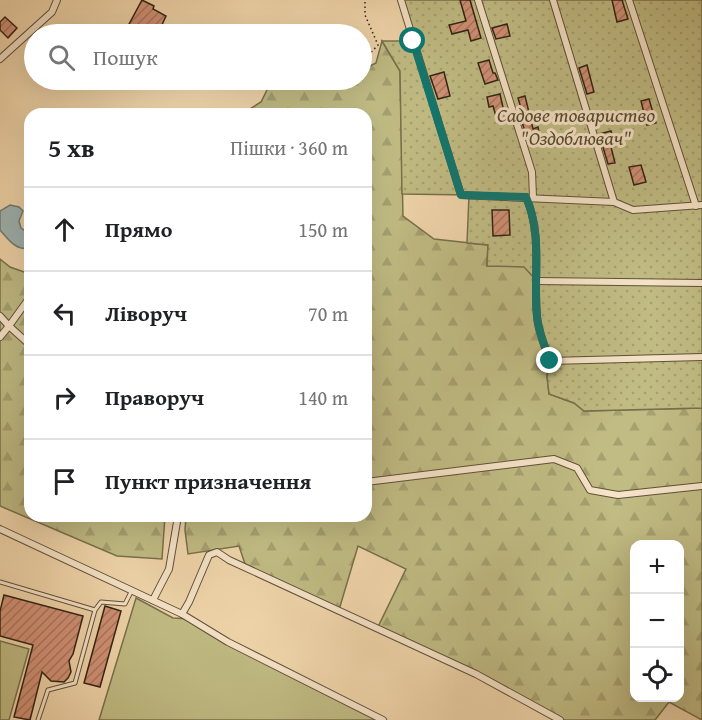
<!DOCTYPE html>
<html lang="uk">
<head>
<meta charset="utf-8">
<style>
	body { margin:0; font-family:"Gentium Book Plus",serif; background:#f6f6f6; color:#202124 }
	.controls { position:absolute; right:18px; bottom:18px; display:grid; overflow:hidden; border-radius:12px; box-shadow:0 6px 24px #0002 }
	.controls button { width:54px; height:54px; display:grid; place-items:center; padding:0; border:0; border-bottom:2px solid #e0e0e0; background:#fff; color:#202124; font:30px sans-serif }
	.stop { position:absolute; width:18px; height:18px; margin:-14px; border:4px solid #0f766e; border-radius:50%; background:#fff }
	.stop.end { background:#0f766e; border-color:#fff; box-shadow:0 2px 6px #0008 }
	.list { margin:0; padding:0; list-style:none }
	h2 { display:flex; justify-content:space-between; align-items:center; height:78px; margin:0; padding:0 24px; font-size:26px }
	h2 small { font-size:20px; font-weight:400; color:#757577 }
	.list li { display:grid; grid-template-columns:39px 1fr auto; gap:18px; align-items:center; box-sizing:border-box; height:84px; padding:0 24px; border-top:2px solid #e0e0e0 }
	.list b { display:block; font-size:22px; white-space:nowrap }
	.list em { font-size:20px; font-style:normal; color:#757577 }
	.icon { flex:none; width:33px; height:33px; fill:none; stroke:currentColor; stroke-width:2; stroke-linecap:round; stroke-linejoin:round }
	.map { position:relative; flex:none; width:702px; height:720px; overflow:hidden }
	.search { position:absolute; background:#fff; box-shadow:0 6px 24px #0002; left:24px; top:24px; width:348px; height:66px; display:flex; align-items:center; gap:15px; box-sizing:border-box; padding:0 21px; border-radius:33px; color:#757577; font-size:22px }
	.panel { position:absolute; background:#fff; box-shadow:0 6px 24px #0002; left:24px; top:108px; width:348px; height:414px; border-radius:18px }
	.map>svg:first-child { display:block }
</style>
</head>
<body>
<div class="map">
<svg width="702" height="720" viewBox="0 0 702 720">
	<defs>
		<pattern id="forest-firs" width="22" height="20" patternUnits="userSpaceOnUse" patternTransform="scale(1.5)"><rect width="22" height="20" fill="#c1bc84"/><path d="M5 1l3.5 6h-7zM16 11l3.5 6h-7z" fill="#a6a171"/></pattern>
		<pattern id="garden-dots" width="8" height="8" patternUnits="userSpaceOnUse" patternTransform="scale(1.5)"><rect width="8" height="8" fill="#c1bc84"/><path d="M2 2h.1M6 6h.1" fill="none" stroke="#a6a171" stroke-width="1.8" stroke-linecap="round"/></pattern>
		<pattern id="building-hatch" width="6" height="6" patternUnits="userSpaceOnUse" patternTransform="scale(1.5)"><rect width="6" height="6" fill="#d29176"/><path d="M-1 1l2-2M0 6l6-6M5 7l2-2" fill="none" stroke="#ab7660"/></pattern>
	</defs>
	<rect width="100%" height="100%" fill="#f1d6ab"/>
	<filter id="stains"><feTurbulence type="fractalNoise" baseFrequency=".00333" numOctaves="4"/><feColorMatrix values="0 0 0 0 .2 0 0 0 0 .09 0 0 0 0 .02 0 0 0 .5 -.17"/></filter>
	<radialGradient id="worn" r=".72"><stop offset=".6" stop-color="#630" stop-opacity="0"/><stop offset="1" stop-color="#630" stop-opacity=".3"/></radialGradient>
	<g fill="#c1bc84" stroke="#78704c" stroke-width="1.5">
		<path d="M136,598L173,618L191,619L228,642L383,720H99Z"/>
		<path d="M0,641L29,649L9,720H0Z"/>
	</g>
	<g fill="url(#forest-firs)" stroke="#78704c" stroke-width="1.5" fill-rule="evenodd">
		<path d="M382,41L400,71L403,216L434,239L488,245L487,266H524L537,281L550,361L547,376L549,394L574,403L584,411L702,408V720L669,702L655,720H560L476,674L377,629L406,569L358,546L339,610L246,567L239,546L188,554L185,530L186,516H366V114H242L261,102L272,80L334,84L344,80H362V70L376,63ZM634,544H680V698H634Z"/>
		<path d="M0,259L10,267L30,274V516H165L162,559L117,556L0,506Z"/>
	</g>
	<path fill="url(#garden-dots)" stroke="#78704c" stroke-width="1.5" d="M401,0H702V408L584,411L574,403L549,394L547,376L550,361L537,318V281L524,267L487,266L488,245L467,243L469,195L402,194L400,71L382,41H413Z"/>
	<path fill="#9fb6b5" stroke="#737b75" stroke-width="1.5" d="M10,205L19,207L23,211L19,221L21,228L30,234L29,248C16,251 8,239 0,230V211Z"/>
	<g fill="url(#building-hatch)" stroke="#302314" stroke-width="1.5">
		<path d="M142,0L154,6L153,9L166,16L160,29L155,26L151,34H140L127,28Z"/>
		<path d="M460,0H470L481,38L471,41L468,30L452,34L449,25L466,21Z"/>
		<path d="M612,0H622L628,19L617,22Z"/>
		<path d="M5,17L17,28L8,38L0,30V22Z"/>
		<path d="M507,24L510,36L496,39L492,28Z"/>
		<path d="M489,60L493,73H495L498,80L485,84L478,63Z"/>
		<path d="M587,65L594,92L587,94L579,68Z"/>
		<path d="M444,72L450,96L438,99L430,76Z"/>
		<path d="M500,94L504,112H508L510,120L498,123L493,106L489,107L487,97Z"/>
		<path d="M525,96L533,129L538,127L541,142L529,145L518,109L521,108L518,98Z"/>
		<path d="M649,99L656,123L647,125L641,101Z"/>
		<path d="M611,131L614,142L610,143L615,163L608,164L599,134Z"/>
		<path d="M641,165L646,182L634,185L629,167Z"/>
		<path d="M492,210H509L510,235L493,236Z"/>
		<path d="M4,595L83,616L73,654L69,661L71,672L68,678L64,682L51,681L42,672L30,720L14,717L33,645L0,636V611Z"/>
		<path d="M105,606L121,611L100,687L84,683Z"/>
	</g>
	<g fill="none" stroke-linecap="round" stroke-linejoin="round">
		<defs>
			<g id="service">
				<path d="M0,582L95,610L75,683L48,690L38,720"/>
				<path d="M95,610L101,602L125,604L131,592"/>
			</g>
			<g id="minor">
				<path d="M401,0L461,195L614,202L633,210L702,205"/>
				<path d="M478,0L532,172L533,197"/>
				<path d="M553,0L614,202"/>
				<path d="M629,0L696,206"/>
				<path d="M0,59L52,12L57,0"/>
				<path d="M526,197C543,236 533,276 537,316C538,331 545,347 550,361L702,357"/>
				<path d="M537,281L702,283"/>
				<path d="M0,316L9,326L30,297"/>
				<path d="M0,337L9,326L30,345"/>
				<path d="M366,482L554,459L577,468L590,490L618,495L702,486"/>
				<path d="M0,529L182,614L228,642L383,720"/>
				<path d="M153,600L169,569L178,516"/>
				<path d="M182,614L189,602L209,555L217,552L229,560L476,674L560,720"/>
			</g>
		</defs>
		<use href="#service" stroke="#60503a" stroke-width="5"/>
		<use href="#minor" stroke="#60503a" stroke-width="8"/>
		<path stroke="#302314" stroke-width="1.5" stroke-dasharray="1.5 3" stroke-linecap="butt" d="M362,62L378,45L365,15V0"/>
		<use href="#service" stroke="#f6e4c8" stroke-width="3"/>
		<use href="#minor" stroke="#f6e4c8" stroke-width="6"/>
	</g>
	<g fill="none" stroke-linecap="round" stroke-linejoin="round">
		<path stroke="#0f766e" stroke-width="8" d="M413,41L461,195L526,197C543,236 533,276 537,316C538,331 545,347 550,361"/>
	</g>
	<g text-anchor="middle" stroke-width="6" stroke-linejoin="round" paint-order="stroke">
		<g font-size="20" font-style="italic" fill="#544930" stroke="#f6e4c8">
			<text x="576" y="122">Садове товариство<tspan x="576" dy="23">"Оздоблювач"</tspan></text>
		</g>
	</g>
	<rect width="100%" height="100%" filter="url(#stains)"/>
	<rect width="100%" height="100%" fill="url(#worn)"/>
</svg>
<div class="controls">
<button>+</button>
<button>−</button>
<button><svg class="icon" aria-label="locate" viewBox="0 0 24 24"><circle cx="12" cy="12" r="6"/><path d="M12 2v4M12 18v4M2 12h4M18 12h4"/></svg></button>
</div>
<div class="stop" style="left:413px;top:41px"></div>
<div class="stop end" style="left:550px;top:361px"></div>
<div class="search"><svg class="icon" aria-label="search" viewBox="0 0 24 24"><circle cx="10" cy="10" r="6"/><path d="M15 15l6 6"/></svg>Пошук</div>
<section class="panel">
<h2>5 хв<small>Пішки · 360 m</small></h2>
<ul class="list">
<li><svg class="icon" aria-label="ahead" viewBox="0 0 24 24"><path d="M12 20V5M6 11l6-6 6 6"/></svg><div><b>Прямо</b></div><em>150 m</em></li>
<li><svg class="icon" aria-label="left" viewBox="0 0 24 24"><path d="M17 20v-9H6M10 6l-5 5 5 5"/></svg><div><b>Ліворуч</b></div><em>70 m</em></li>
<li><svg class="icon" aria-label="right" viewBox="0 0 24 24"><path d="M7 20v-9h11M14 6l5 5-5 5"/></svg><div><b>Праворуч</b></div><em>140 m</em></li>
<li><svg class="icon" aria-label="arrive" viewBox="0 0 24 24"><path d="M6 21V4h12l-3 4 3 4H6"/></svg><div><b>Пункт призначення</b></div></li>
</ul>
</section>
</div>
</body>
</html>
